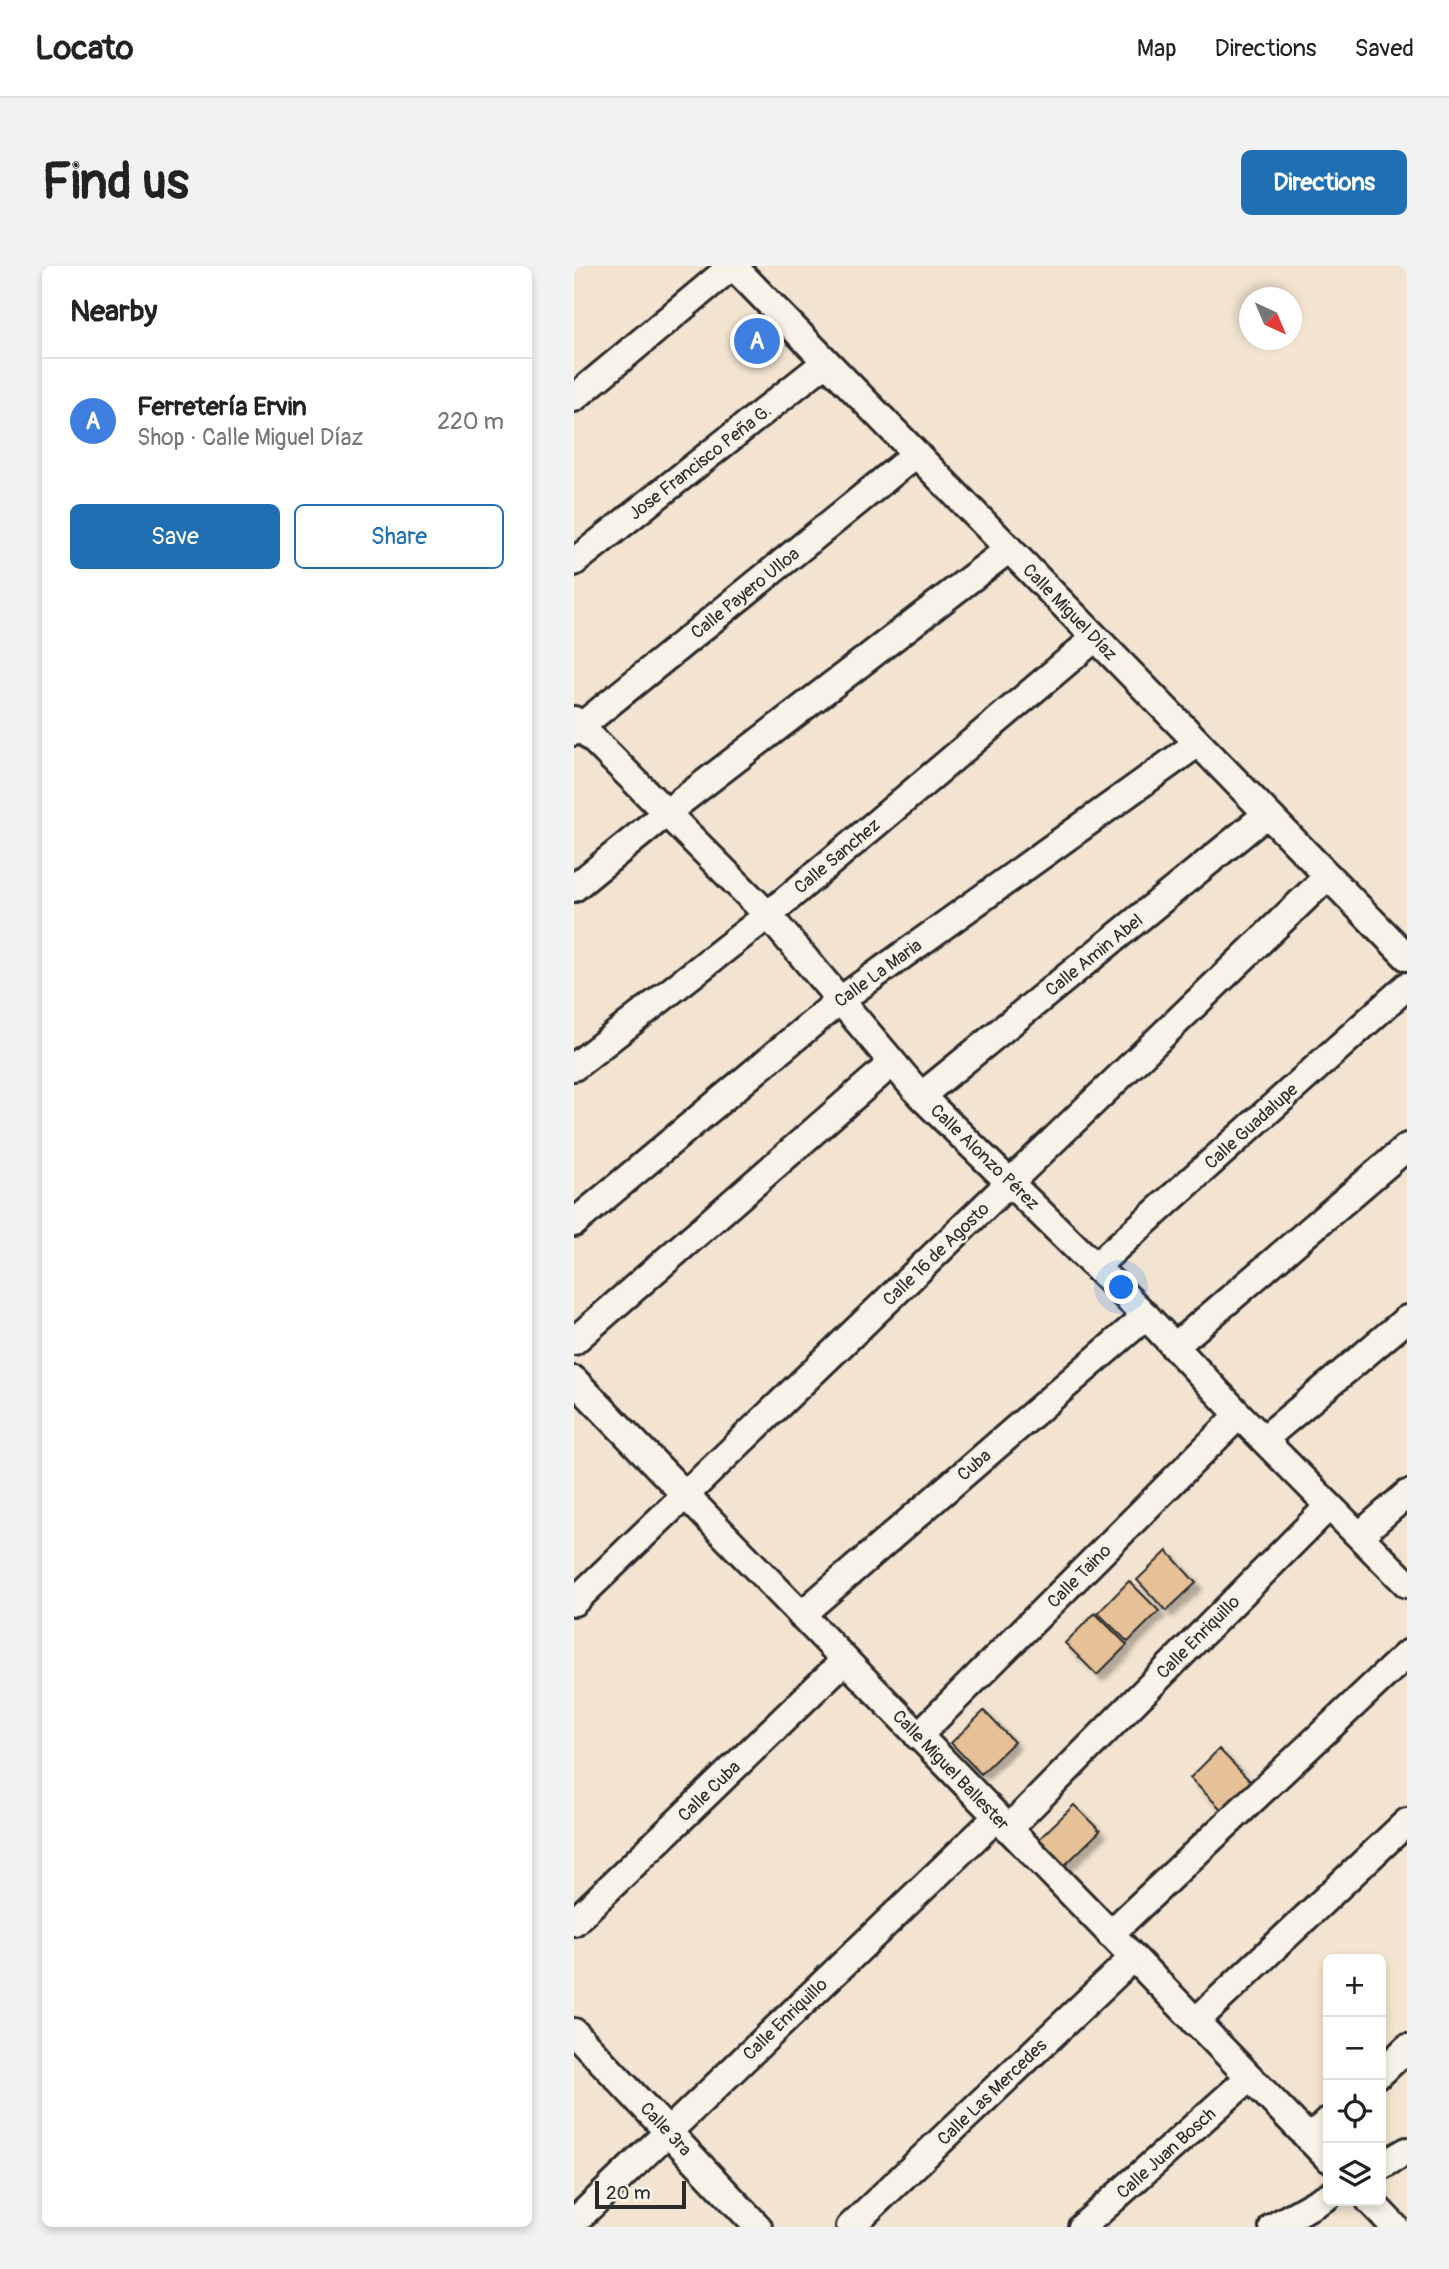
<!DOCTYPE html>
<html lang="en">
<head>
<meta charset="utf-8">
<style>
	body { margin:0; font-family:Pangolin,sans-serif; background:#f2f2f2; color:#222 }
	.controls { position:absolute; right:21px; bottom:21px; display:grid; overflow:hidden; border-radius:10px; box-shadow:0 4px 10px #0003 }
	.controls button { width:63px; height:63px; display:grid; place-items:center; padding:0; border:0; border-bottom:2px solid #e0e0e0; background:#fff; color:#222; font:35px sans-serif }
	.compass { position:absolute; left:665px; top:21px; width:63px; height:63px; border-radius:50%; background:#fff; box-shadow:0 4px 10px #0003; rotate:136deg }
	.scale { position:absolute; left:21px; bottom:18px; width:91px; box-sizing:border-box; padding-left:7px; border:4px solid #2b2b2b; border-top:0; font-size:19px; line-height:24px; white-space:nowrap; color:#2b2b2b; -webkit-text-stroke:5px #f7f3e8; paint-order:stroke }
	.you { position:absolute; left:548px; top:1022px; width:24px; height:24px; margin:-18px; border:5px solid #fff; border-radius:50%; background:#1a73e8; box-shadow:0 0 0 10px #1a73e833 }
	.badge { display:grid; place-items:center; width:46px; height:46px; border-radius:50%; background:#1f6fb2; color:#fff; font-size:23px; font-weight:700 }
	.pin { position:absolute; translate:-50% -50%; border:4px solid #fff; box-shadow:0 2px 7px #0006 }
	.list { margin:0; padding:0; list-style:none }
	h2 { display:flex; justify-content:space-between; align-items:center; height:91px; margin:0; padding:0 28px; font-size:30px }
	h2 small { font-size:23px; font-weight:400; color:#767676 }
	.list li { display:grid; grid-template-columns:46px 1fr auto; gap:21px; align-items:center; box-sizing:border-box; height:126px; padding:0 28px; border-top:2px solid #e0e0e0 }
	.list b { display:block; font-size:26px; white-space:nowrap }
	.list p { margin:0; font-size:23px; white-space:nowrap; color:#767676 }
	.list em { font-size:23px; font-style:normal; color:#767676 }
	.actions { display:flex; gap:14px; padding:21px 28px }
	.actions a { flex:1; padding:16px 0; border:2px solid #1f6fb2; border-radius:10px; text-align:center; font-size:24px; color:#1f6fb2 }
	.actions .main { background:#1f6fb2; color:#fff }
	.icon { flex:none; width:38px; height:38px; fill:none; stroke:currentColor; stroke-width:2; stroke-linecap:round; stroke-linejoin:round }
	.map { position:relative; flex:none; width:833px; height:1961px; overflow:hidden; border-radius:10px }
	header { display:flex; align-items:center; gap:42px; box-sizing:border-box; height:98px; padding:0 35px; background:#fff; border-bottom:2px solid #e0e0e0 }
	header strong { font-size:33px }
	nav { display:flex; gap:38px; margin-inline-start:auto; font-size:24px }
	.intro { display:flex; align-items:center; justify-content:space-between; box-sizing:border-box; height:168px; padding:0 42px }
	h1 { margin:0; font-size:49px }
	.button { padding:18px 32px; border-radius:10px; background:#1f6fb2; color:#fff; font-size:24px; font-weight:700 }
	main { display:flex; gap:42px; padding:0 42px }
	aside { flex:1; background:#fff; border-radius:10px; box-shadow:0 4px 10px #0003 }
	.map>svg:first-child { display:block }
</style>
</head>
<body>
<header>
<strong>Locato</strong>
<nav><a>Map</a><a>Directions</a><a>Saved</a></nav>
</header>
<div class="intro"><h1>Find us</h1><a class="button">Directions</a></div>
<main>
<aside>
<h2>Nearby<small></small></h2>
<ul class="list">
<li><span class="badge" style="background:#3f7fe0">A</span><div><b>Ferretería Ervin</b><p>Shop · Calle Miguel Díaz</p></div><em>220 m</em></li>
</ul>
<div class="actions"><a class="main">Save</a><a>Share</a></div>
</aside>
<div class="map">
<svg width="833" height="1961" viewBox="0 0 833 1961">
	<defs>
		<filter id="shadow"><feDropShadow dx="6" dy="6" stdDeviation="2" flood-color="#0004"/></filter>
	</defs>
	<rect width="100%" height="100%" fill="#f2e4d0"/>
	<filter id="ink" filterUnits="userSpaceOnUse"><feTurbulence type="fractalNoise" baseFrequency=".0143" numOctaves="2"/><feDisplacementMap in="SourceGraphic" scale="14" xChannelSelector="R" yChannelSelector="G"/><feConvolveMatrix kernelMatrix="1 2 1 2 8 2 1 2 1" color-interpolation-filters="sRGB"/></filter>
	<g filter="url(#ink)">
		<g fill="#e6c197" stroke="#2b2b2b" stroke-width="2" filter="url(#shadow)">
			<path d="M593,1285L622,1317L592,1345L563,1314Z"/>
			<path d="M555,1315L585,1345L554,1376L524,1347Z"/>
			<path d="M521,1347L553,1379L523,1409L491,1377Z"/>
			<path d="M410,1445L440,1476L407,1508L377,1477Z"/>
			<path d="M645,1483L677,1516L648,1544L616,1512Z"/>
			<path d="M500,1539L526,1565L489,1601L463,1575Z"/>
		</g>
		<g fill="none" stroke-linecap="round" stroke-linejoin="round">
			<defs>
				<g id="street">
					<path d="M159,0L833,691"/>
					<path d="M0,132L158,0"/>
					<path d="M0,296L252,96"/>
					<path d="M0,454L194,649L347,830L572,1050L665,1149L833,1318"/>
					<path d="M0,466L342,188"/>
					<path d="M0,622L92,547L435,283"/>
					<path d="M0,801L194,649L521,372"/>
					<path d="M347,830L693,548"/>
					<path d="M0,957L265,735L624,477"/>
					<path d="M522,1000L833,720"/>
					<path d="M0,1075L318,797"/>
					<path d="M600,1081L833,881"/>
					<path d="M0,1114L754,1892"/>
					<path d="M690,1173L833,1053"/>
					<path d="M786,1269L833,1228"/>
					<path d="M0,1336L754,610"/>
					<path d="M227,1349L572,1050"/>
					<path d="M344,1470L665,1149"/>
					<path d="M434,1563L755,1240"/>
					<path d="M0,1656L271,1394"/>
					<path d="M536,1668L833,1388"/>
					<path d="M621,1756L833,1556"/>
					<path d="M0,1766L184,1961"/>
					<path d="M807,1807L833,1782"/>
					<path d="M735,1873L754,1855"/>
					<path d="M807,1900L833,1885"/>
					<path d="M796,1935L821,1961"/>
					<path d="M0,1956L423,1551"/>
					<path d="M276,1961L559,1692"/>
					<path d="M508,1961L675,1812"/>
					<path d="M699,1961L754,1930"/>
				</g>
			</defs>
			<use href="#street" stroke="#2b2b2b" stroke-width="32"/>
			<use href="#street" stroke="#f7f3e8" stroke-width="26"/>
		</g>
	</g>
	<g text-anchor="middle" stroke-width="5" stroke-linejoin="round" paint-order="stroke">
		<g font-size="18" fill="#2b2b2b" stroke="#f7f3e8">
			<text transform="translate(126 196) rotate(-38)" y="6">Jose Francisco Peña G.</text>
			<text transform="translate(171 327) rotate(-39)" y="6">Calle Payero Ulloa</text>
			<text transform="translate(496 346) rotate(46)" y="6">Calle Miguel Díaz</text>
			<text transform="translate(263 590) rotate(-40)" y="6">Calle Sanchez</text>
			<text transform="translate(520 689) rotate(-39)" y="6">Calle Amin Abel</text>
			<text transform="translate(304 707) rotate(-36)" y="6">Calle La Maria</text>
			<text transform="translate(677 860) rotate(-42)" y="6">Calle Guadalupe</text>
			<text transform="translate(411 891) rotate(44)" y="6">Calle Alonzo Pérez</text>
			<text transform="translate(362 988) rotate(-44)" y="6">Calle 16 de Agosto</text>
			<text transform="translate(400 1199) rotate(-41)" y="6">Cuba</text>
			<text transform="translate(505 1310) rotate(-45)" y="6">Calle Taino</text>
			<text transform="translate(624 1371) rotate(-45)" y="6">Calle Enriquillo</text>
			<text transform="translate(377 1504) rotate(46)" y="6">Calle Miguel Ballester</text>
			<text transform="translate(135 1525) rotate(-44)" y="6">Calle Cuba</text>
			<text transform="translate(211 1753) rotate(-44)" y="6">Calle Enriquillo</text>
			<text transform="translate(418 1826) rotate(-44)" y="6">Calle Las Mercedes</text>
			<text transform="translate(92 1863) rotate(47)" y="6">Calle 3ra</text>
			<text transform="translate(592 1887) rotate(-42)" y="6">Calle Juan Bosch</text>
		</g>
	</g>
</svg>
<div class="controls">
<button>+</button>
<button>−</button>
<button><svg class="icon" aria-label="locate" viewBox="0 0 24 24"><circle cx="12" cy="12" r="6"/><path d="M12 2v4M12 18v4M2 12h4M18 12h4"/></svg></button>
<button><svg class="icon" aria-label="layers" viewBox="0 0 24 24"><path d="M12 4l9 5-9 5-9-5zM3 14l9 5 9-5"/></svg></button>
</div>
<svg class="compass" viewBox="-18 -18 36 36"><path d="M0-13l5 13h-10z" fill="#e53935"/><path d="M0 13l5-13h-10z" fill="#767676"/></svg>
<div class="scale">20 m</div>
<div class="you"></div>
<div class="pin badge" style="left:183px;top:75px;background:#3f7fe0">A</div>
</div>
</main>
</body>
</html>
